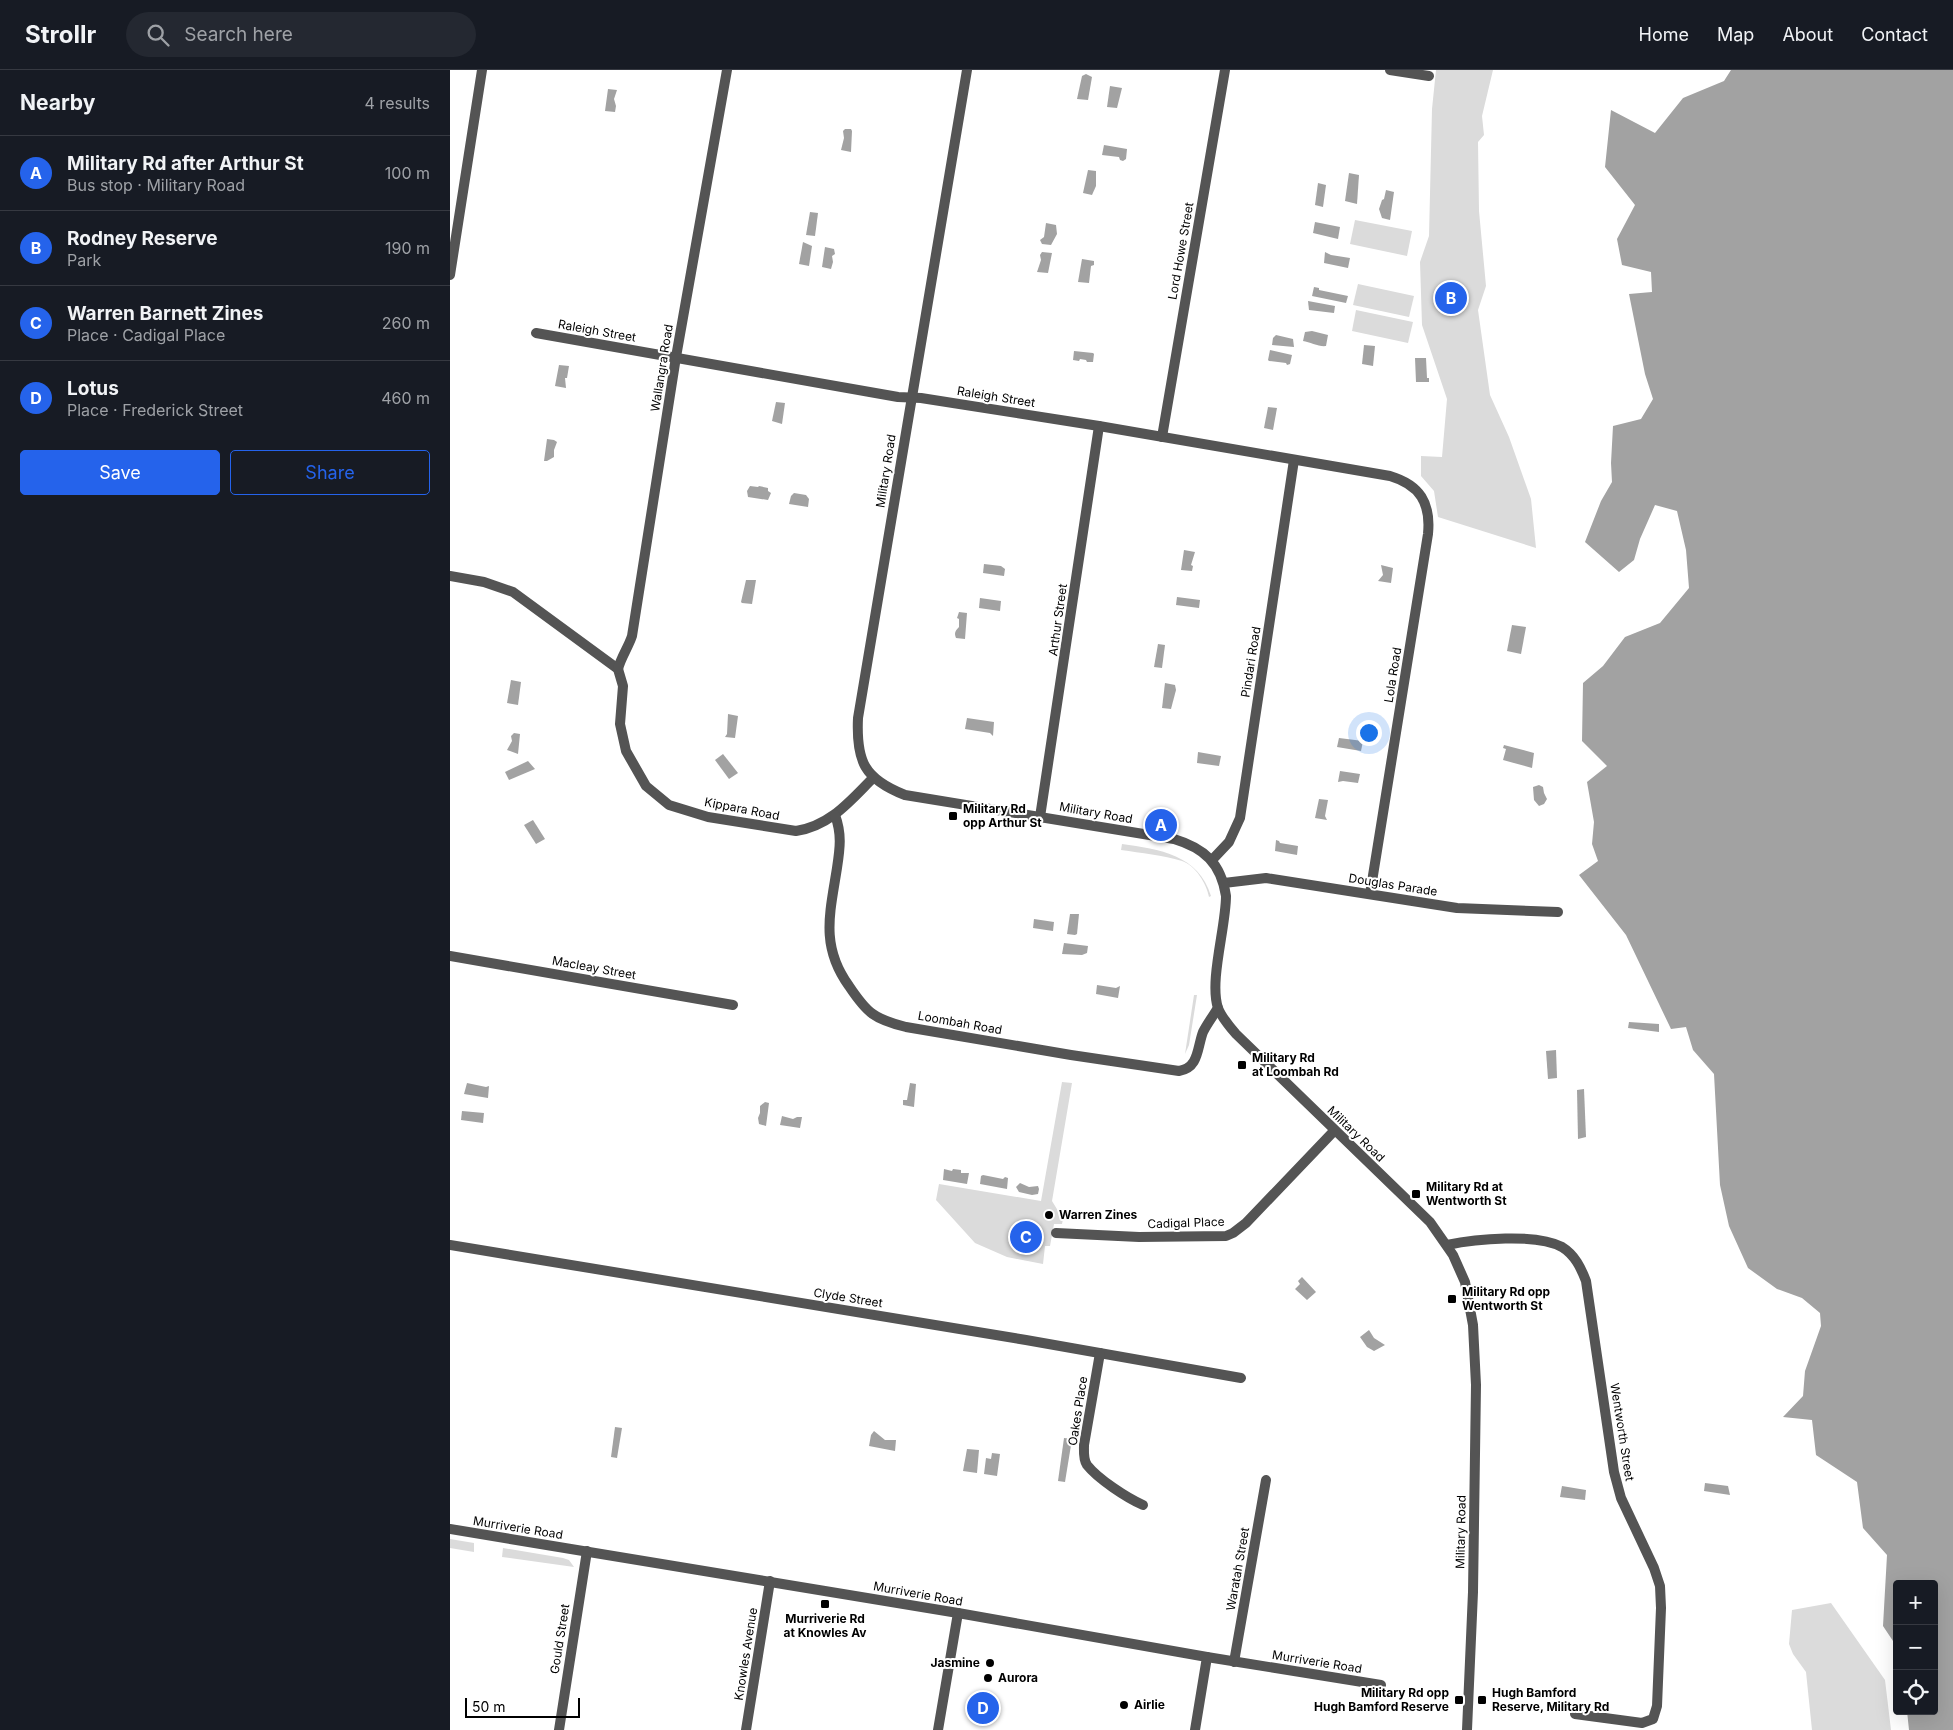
<!DOCTYPE html>
<html lang="en">
<head>
<meta charset="utf-8">
<style>
	body { margin:0; font-family:Inter,sans-serif; background:#242831; color:#f1f3f6 }
	.controls { position:absolute; right:15px; bottom:15px; display:grid; overflow:hidden; border-radius:5px; box-shadow:0 5px 20px #0002 }
	.controls button { width:45px; height:45px; display:grid; place-items:center; padding:0; border:0; border-bottom:1px solid #363941; background:#171b24; color:#f1f3f6; font:25px sans-serif }
	.scale { position:absolute; left:15px; bottom:12px; width:115px; box-sizing:border-box; padding-left:5px; border:2px solid #000; border-top:0; font-size:14px; line-height:18px; white-space:nowrap; color:#000; -webkit-text-stroke:4px #fff; paint-order:stroke }
	.you { position:absolute; left:918px; top:662px; width:18px; height:18px; margin:-12px; border:4px solid #fff; border-radius:50%; background:#1a73e8; box-shadow:0 0 0 8px #1a73e833 }
	.badge { display:grid; place-items:center; width:32px; height:32px; border-radius:50%; background:#2563eb; color:#fff; font-size:16px; font-weight:700 }
	.pin { position:absolute; translate:-50% -50%; border:2px solid #fff; box-shadow:0 1px 5px #0006 }
	.list { margin:0; padding:0; list-style:none }
	h2 { display:flex; justify-content:space-between; align-items:center; height:65px; margin:0; padding:0 20px; font-size:21px }
	h2 small { font-size:16px; font-weight:400; color:#9ea1a6 }
	.list li { display:grid; grid-template-columns:32px 1fr auto; gap:15px; align-items:center; box-sizing:border-box; height:75px; padding:0 20px; border-top:1px solid #363941 }
	.list b { display:block; font-size:19px; white-space:nowrap }
	.list p { margin:0; font-size:16px; white-space:nowrap; color:#9ea1a6 }
	.list em { font-size:16px; font-style:normal; color:#9ea1a6 }
	.actions { display:flex; gap:10px; padding:15px 20px }
	.actions a { flex:1; padding:11px 0; border:1px solid #2563eb; border-radius:5px; text-align:center; font-size:18px; color:#2563eb }
	.actions .main { background:#2563eb; color:#fff }
	.icon { flex:none; width:28px; height:28px; fill:none; stroke:currentColor; stroke-width:2; stroke-linecap:round; stroke-linejoin:round }
	.map { position:relative; flex:none; width:1503px; height:1660px; overflow:hidden }
	header { display:flex; align-items:center; gap:30px; box-sizing:border-box; height:70px; padding:0 25px; background:#171b24; border-bottom:1px solid #363941 }
	header strong { font-size:24px }
	nav { display:flex; gap:28px; margin-inline-start:auto; font-size:18px }
	.search { width:350px; height:45px; background:#242831; display:flex; align-items:center; gap:12px; box-sizing:border-box; padding:0 18px; border-radius:28px; color:#9ea1a6; font-size:19px }
	main { display:flex }
	aside { flex:1; background:#171b24 }
	.map>svg:first-child { display:block }
</style>
</head>
<body>
<header>
<strong>Strollr</strong>
<div class="search"><svg class="icon" aria-label="search" viewBox="0 0 24 24"><circle cx="10" cy="10" r="6"/><path d="M15 15l6 6"/></svg>Search here</div>
<nav><a>Home</a><a>Map</a><a>About</a><a>Contact</a></nav>
</header>
<main>
<aside>
<h2>Nearby<small>4 results</small></h2>
<ul class="list">
<li><span class="badge">A</span><div><b>Military Rd after Arthur St</b><p>Bus stop · Military Road</p></div><em>100 m</em></li>
<li><span class="badge">B</span><div><b>Rodney Reserve</b><p>Park</p></div><em>190 m</em></li>
<li><span class="badge">C</span><div><b>Warren Barnett Zines</b><p>Place · Cadigal Place</p></div><em>260 m</em></li>
<li><span class="badge">D</span><div><b>Lotus</b><p>Place · Frederick Street</p></div><em>460 m</em></li>
</ul>
<div class="actions"><a class="main">Save</a><a>Share</a></div>
</aside>
<div class="map">
<svg width="1503" height="1660" viewBox="0 0 1503 1660">
	<rect width="100%" height="100%" fill="#fff"/>
	<g fill="#dbdbdb">
		<path d="M986,0H1043L1032,46L1034,65L1028,72L1029,141L1036,216L1028,240L1040,325L1059,367L1081,429L1086,478L988,447L984,421L971,406V386L992,387L997,329L972,255L970,192L979,166L982,39Z"/>
		<path d="M905,150L962,161L957,186L900,174Z"/>
		<path d="M908,214L964,226L959,247L903,235Z"/>
		<path d="M906,240L963,252L958,273L902,261Z"/>
		<path d="M672,774C709,779 749,785 761,826L759,827C757,814 745,795 732,791C713,785 691,783 671,780Z"/>
		<path d="M744,925H747L739,975L735,984Z"/>
		<path d="M612,1012L622,1013L602,1131L613,1149L612,1154H604L600,1176H595L593,1194L557,1187L525,1173L486,1130L489,1114L591,1131Z"/>
		<path d="M0,1469L24,1473V1482L0,1478Z"/>
		<path d="M53,1478L113,1488L119,1490L124,1497L52,1487Z"/>
		<path d="M1381,1533L1435,1610L1441,1660H1362L1356,1602L1343,1584L1339,1574L1342,1540Z"/>
	</g>
	<g fill="#a2a2a2">
		<path d="M1281,0H1503V1660H1459L1457,1641H1484V1514H1447V1577L1433,1556L1437,1485L1413,1458L1407,1412L1366,1385L1362,1350L1333,1347L1353,1326L1355,1301L1371,1256L1370,1243L1352,1228L1327,1219L1298,1198L1279,1156L1270,1115L1264,1004L1243,980L1236,957L1221,959L1176,865L1129,805L1148,791L1142,774L1144,752L1137,712L1157,696L1132,671L1133,613L1153,596L1175,567L1210,553L1239,518L1236,480L1227,441L1205,435L1190,469L1184,490L1169,502L1135,472L1151,431L1162,412L1161,393L1163,356L1191,349L1203,329L1195,304L1179,224L1202,222L1201,202L1172,195L1167,169L1185,135L1155,97L1161,40L1205,63L1233,28L1274,11Z"/>
		<path d="M636,4L642,7L638,30L627,29L632,6Z"/>
		<path d="M660,16L672,18L667,38L657,37Z"/>
		<path d="M158,19L167,20L164,29L166,36L165,42L155,41Z"/>
		<path d="M395,59H401L402,61L401,82L391,80L394,68L393,61Z"/>
		<path d="M654,75L677,79L676,89L673,91L670,90L669,87L652,85Z"/>
		<path d="M638,100L646,101V116L642,125L633,123Z"/>
		<path d="M899,103L909,105L907,134L895,131Z"/>
		<path d="M868,113L876,115L873,137L865,135Z"/>
		<path d="M936,120L944,122L940,150L932,148L929,139L932,130L934,129Z"/>
		<path d="M360,142L368,143L365,166L356,165Z"/>
		<path d="M865,152L890,157L888,169L863,163Z"/>
		<path d="M596,153L606,155L607,164L601,175L592,174L590,170L594,167Z"/>
		<path d="M353,172L362,176L359,196L349,194Z"/>
		<path d="M375,177L384,179L385,184L382,186L383,192L381,199L372,197Z"/>
		<path d="M592,182L602,183L598,203L587,202L591,190L590,185Z"/>
		<path d="M875,182L881,185L900,188L898,198L874,193Z"/>
		<path d="M632,189L644,191V195L641,196L639,213L628,212Z"/>
		<path d="M864,217L869,218V220L898,226L896,233L862,226Z"/>
		<path d="M858,231L885,236L884,243L859,240Z"/>
		<path d="M862,261L878,265L876,276C869,277 860,272 853,271L855,262Z"/>
		<path d="M826,265L843,269L844,277L822,275L823,268Z"/>
		<path d="M914,275L925,276L923,296L912,294Z"/>
		<path d="M820,280L842,285L840,294L837,295L836,293L819,291L818,290Z"/>
		<path d="M624,281L643,283L644,284L643,292H637L636,290L630,289L629,291L623,290Z"/>
		<path d="M965,288H976L977,308H979V312H966Z"/>
		<path d="M109,295L119,296L117,308H115L116,318L105,316Z"/>
		<path d="M326,332L335,333L332,354L322,351Z"/>
		<path d="M818,337L827,338L823,360L814,358Z"/>
		<path d="M97,369L104,370L107,372L104,380V387L97,391H94Z"/>
		<path d="M300,416L308,417L309,416L318,418V421L321,423L318,430L298,427L297,421Z"/>
		<path d="M344,423L356,425L359,429L358,437L339,434L341,426Z"/>
		<path d="M734,480L745,482L741,495L743,496L742,501L731,500Z"/>
		<path d="M534,494L551,496L555,499L554,506L533,503Z"/>
		<path d="M931,495L943,498L941,513L928,511L933,505Z"/>
		<path d="M296,510H306L302,534L292,533L291,532Z"/>
		<path d="M727,527L750,530L749,538L726,535Z"/>
		<path d="M530,528L551,531L550,541L529,538Z"/>
		<path d="M509,542L517,543L515,569L506,568C504,563 505,561 509,557V549L507,548Z"/>
		<path d="M1062,555L1076,557L1071,584L1057,581Z"/>
		<path d="M708,574L715,575L712,598L704,597Z"/>
		<path d="M61,610L71,612L68,635L57,633Z"/>
		<path d="M715,613L725,615L726,620L721,639L712,638Z"/>
		<path d="M278,644L288,646L285,668L275,667L277,664Z"/>
		<path d="M517,648L544,652L543,666L540,663L515,659Z"/>
		<path d="M64,663L70,664L68,684L57,680L62,671L61,666Z"/>
		<path d="M889,668L913,671L911,681L887,677Z"/>
		<path d="M1054,675L1084,683L1082,698L1053,690L1056,679L1053,678Z"/>
		<path d="M748,682L771,686L769,696L747,693Z"/>
		<path d="M273,684L288,703L279,709L265,690Z"/>
		<path d="M78,691L85,699L59,710L55,702Z"/>
		<path d="M890,701L910,704L908,713L893,711L888,712Z"/>
		<path d="M1089,715L1093,717L1094,723L1097,729L1094,734L1089,736L1084,730L1083,717Z"/>
		<path d="M869,729L878,730L875,746L877,750L865,748Z"/>
		<path d="M83,750L95,769L86,774L74,755Z"/>
		<path d="M826,770L829,771L830,773L848,776L847,785L825,781Z"/>
		<path d="M620,844H629L627,864L625,865L617,864Z"/>
		<path d="M584,849L604,852L603,861L583,858Z"/>
		<path d="M614,873L638,876L637,883L632,885L612,884Z"/>
		<path d="M647,915L666,918L670,916L668,928L646,924Z"/>
		<path d="M1179,952L1209,954V962L1178,958Z"/>
		<path d="M1106,980L1107,1008L1098,1009L1096,981Z"/>
		<path d="M17,1013L36,1017L39,1016L38,1028L14,1024Z"/>
		<path d="M460,1013L466,1014L464,1037L453,1035V1030H457Z"/>
		<path d="M1134,1019L1136,1067L1128,1069L1127,1020Z"/>
		<path d="M315,1032L319,1033L316,1056L309,1054L308,1048L310,1043V1036Z"/>
		<path d="M12,1041L34,1043L33,1053L11,1050Z"/>
		<path d="M332,1046L343,1049L347,1047H352L350,1058L330,1055Z"/>
		<path d="M494,1099L502,1101L503,1099L511,1100V1103H519L517,1114L493,1110Z"/>
		<path d="M533,1105L553,1109L555,1107L558,1108L557,1119L530,1114L531,1106Z"/>
		<path d="M570,1113L579,1117L588,1116L589,1119L588,1124L582,1125L569,1122L566,1117Z"/>
		<path d="M852,1207L866,1222L857,1230L845,1219L850,1214L848,1211Z"/>
		<path d="M919,1260L924,1268L935,1275L924,1281L917,1277L910,1267Z"/>
		<path d="M165,1357L172,1358L167,1388L161,1387Z"/>
		<path d="M424,1361L435,1370H446L445,1381L419,1376L421,1365Z"/>
		<path d="M614,1368L622,1369L615,1412L608,1411Z"/>
		<path d="M517,1379L529,1380L527,1403L513,1401Z"/>
		<path d="M542,1383L550,1384L547,1406L534,1404L536,1388L541,1389Z"/>
		<path d="M1255,1413L1278,1416L1280,1425L1254,1421Z"/>
		<path d="M1112,1416L1136,1420L1135,1430L1110,1427Z"/>
	</g>
	<g fill="none" stroke-linecap="round" stroke-linejoin="round">
		<g stroke="#545454" stroke-width="10">
			<path d="M940,0L979,6"/>
			<path d="M86,263L448,327L471,328L649,356L940,406C970,415 981,433 978,464L920,824"/>
			<path d="M712,367L775,0"/>
			<path d="M0,506L34,512L63,522L168,599L173,616L170,654L176,681L196,716L219,735L258,747L346,761C380,756 400,731 423,708"/>
			<path d="M168,599C171,587 178,578 182,566L226,287L277,0"/>
			<path d="M385,745C392,764 390,778 387,798C380,843 370,876 399,916C417,943 424,949 456,957L621,985L729,1001C749,998 747,978 753,962C757,954 763,946 768,938"/>
			<path d="M590,747L649,356"/>
			<path d="M762,790L779,772L790,748L844,390"/>
			<path d="M774,813L816,808L1007,838L1108,842"/>
			<path d="M0,886L283,935"/>
			<path d="M606,1163L689,1167L776,1166L783,1163L796,1153L884,1061"/>
			<path d="M0,1175L576,1270L791,1308"/>
			<path d="M997,1175C1025,1169 1086,1163 1112,1177C1125,1185 1131,1198 1136,1211L1164,1402L1171,1428L1204,1498L1210,1516L1211,1538L1207,1636L1203,1649L1192,1653L1125,1644"/>
			<path d="M650,1283L634,1375C634,1381 633,1389 637,1395C648,1409 677,1428 693,1435"/>
			<path d="M757,1587L931,1615"/>
			<path d="M784,1592L816,1410"/>
			<path d="M109,1660L137,1481"/>
			<path d="M296,1660L320,1511"/>
			<path d="M488,1660L508,1543"/>
		</g>
		<g stroke="#545454" stroke-width="10">
			<path d="M517,0L408,648C406,691 414,709 455,725L724,769C754,778 771,793 776,826C776,857 759,911 768,938C772,948 779,956 786,964L980,1152L1003,1185L1015,1212L1023,1255L1026,1315L1023,1522L1017,1660"/>
			<path d="M0,205L32,0"/>
			<path d="M0,1459L508,1543L757,1587L745,1660"/>
		</g>
	</g>
	<g fill="#000" stroke="#fff" stroke-width="2">
		<rect x="498" y="741" width="10" height="10" rx="2.5"/>
		<rect x="787" y="990" width="10" height="10" rx="2.5"/>
		<rect x="961" y="1119" width="10" height="10" rx="2.5"/>
		<circle cx="599" cy="1145" r="5"/>
		<rect x="997" y="1224" width="10" height="10" rx="2.5"/>
		<rect x="370" y="1529" width="10" height="10" rx="2.5"/>
		<circle cx="540" cy="1593" r="5"/>
		<circle cx="538" cy="1608" r="5"/>
		<rect x="1004" y="1625" width="10" height="10" rx="2.5"/>
		<rect x="1027" y="1625" width="10" height="10" rx="2.5"/>
		<circle cx="674" cy="1635" r="5"/>
	</g>
	<g text-anchor="middle" stroke-width="4" stroke-linejoin="round" paint-order="stroke">
		<g font-size="12" fill="#000" stroke="#fff">
			<text transform="translate(731 181) rotate(-80)" y="4">Lord Howe Street</text>
			<text transform="translate(147 261) rotate(10)" y="4">Raleigh Street</text>
			<text transform="translate(212 298) rotate(-81)" y="4">Wallangra Road</text>
			<text transform="translate(546 327) rotate(9)" y="4">Raleigh Street</text>
			<text transform="translate(436 401) rotate(-81)" y="4">Military Road</text>
			<text transform="translate(608 550) rotate(-82)" y="4">Arthur Street</text>
			<text transform="translate(801 592) rotate(-81)" y="4">Pindari Road</text>
			<text transform="translate(943 605) rotate(-81)" y="4">Lola Road</text>
			<text transform="translate(292 739) rotate(11)" y="4">Kippara Road</text>
			<text transform="translate(646 743) rotate(10)" y="4">Military Road</text>
			<text transform="translate(943 815) rotate(9)" y="4">Douglas Parade</text>
			<text transform="translate(144 898) rotate(10)" y="4">Macleay Street</text>
			<text transform="translate(510 953) rotate(10)" y="4">Loombah Road</text>
			<text transform="translate(906 1064) rotate(44)" y="4">Military Road</text>
			<text transform="translate(736 1153) rotate(-2)" y="4">Cadigal Place</text>
			<text transform="translate(398 1228) rotate(9)" y="4">Clyde Street</text>
			<text transform="translate(628 1341) rotate(-81)" y="4">Oakes Place</text>
			<text transform="translate(1172 1362) rotate(81)" y="4">Wentworth Street</text>
			<text transform="translate(68 1458) rotate(9)" y="4">Murriverie Road</text>
			<text transform="translate(1011 1462) rotate(-89)" y="4">Military Road</text>
			<text transform="translate(788 1499) rotate(-80)" y="4">Waratah Street</text>
			<text transform="translate(468 1524) rotate(10)" y="4">Murriverie Road</text>
			<text transform="translate(110 1569) rotate(-81)" y="4">Gould Street</text>
			<text transform="translate(296 1584) rotate(-81)" y="4">Knowles Avenue</text>
			<text transform="translate(867 1592) rotate(9)" y="4">Murriverie Road</text>
		</g>
		<g font-size="12" font-weight="bold" fill="#000" stroke="#fff" text-anchor="start">
			<text x="513" y="743">Military Rd<tspan x="513" dy="14">opp Arthur St</tspan></text>
			<text x="802" y="992">Military Rd<tspan x="802" dy="14">at Loombah Rd</tspan></text>
			<text x="976" y="1121">Military Rd at<tspan x="976" dy="14">Wentworth St</tspan></text>
			<text x="609" y="1149">Warren Zines</text>
			<text x="1012" y="1226">Military Rd opp<tspan x="1012" dy="14">Wentworth St</tspan></text>
			<text x="375" y="1553" text-anchor="middle">Murriverie Rd<tspan x="375" dy="14">at Knowles Av</tspan></text>
			<text x="530" y="1597" text-anchor="end">Jasmine</text>
			<text x="548" y="1612">Aurora</text>
			<text x="999" y="1627" text-anchor="end">Military Rd opp<tspan x="999" dy="14">Hugh Bamford Reserve</tspan></text>
			<text x="1042" y="1627">Hugh Bamford<tspan x="1042" dy="14">Reserve, Military Rd</tspan></text>
			<text x="684" y="1639">Airlie</text>
		</g>
	</g>
</svg>
<div class="controls">
<button>+</button>
<button>−</button>
<button><svg class="icon" aria-label="locate" viewBox="0 0 24 24"><circle cx="12" cy="12" r="6"/><path d="M12 2v4M12 18v4M2 12h4M18 12h4"/></svg></button>
</div>
<div class="scale">50 m</div>
<div class="you"></div>
<div class="pin badge" style="left:711px;top:755px">A</div>
<div class="pin badge" style="left:1001px;top:228px">B</div>
<div class="pin badge" style="left:576px;top:1167px">C</div>
<div class="pin badge" style="left:533px;top:1638px">D</div>
</div>
</main>
</body>
</html>
